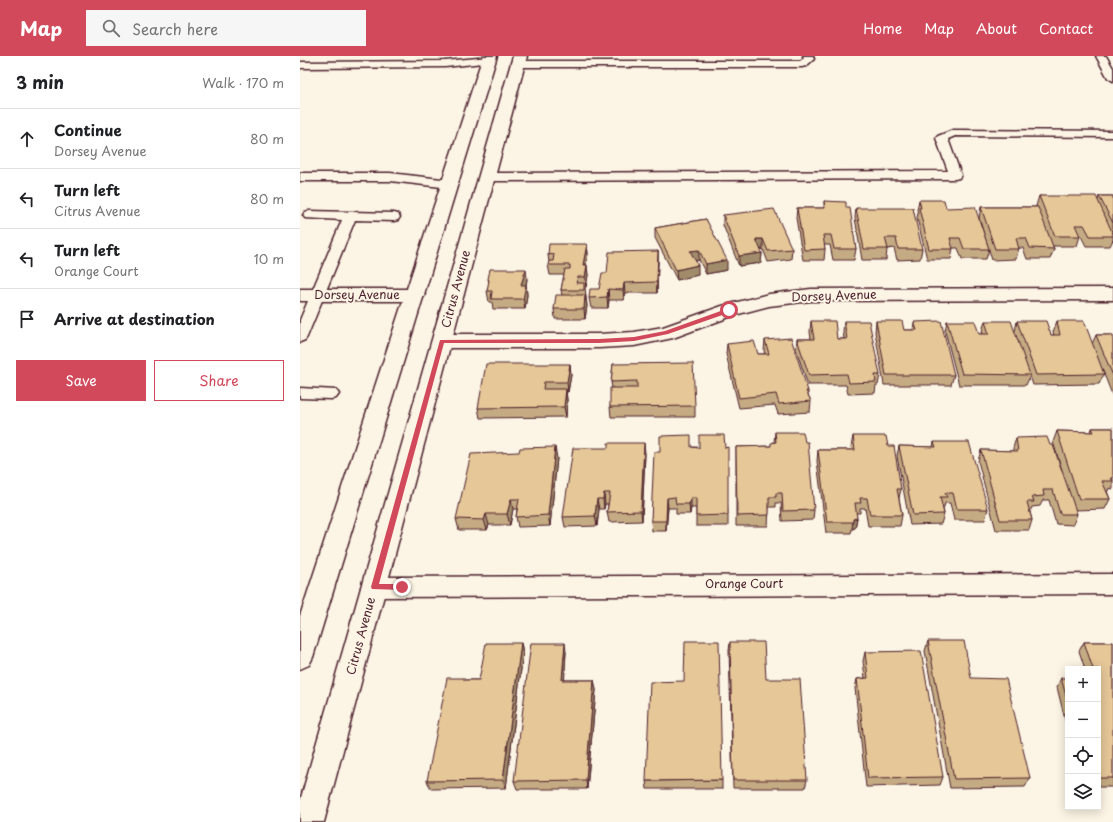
<!DOCTYPE html>
<html lang="en">
<head>
<meta charset="utf-8">
<style>
	body { margin:0; font-family:"Playpen Sans",sans-serif; background:#f6f6f6; color:#202124 }
	.controls { position:absolute; right:12px; bottom:12px; display:grid; overflow:hidden; border-radius:0px; box-shadow:0 2px 10px #0003 }
	.controls button { width:36px; height:36px; display:grid; place-items:center; padding:0; border:0; border-bottom:1px solid #e0e0e0; background:#fff; color:#202124; font:20px sans-serif }
	.stop { position:absolute; width:12px; height:12px; margin:-9px; border:3px solid #d1495b; border-radius:50%; background:#fff }
	.stop.end { background:#d1495b; border-color:#fff; box-shadow:0 1px 4px #0008 }
	.list { margin:0; padding:0; list-style:none }
	h2 { display:flex; justify-content:space-between; align-items:center; height:52px; margin:0; padding:0 16px; font-size:17px }
	h2 small { font-size:13px; font-weight:400; color:#757577 }
	.list li { display:grid; grid-template-columns:26px 1fr auto; gap:12px; align-items:center; box-sizing:border-box; height:60px; padding:0 16px; border-top:1px solid #e0e0e0 }
	.list b { display:block; font-size:15px; white-space:nowrap }
	.list p { margin:0; font-size:13px; white-space:nowrap; color:#757577 }
	.list em { font-size:13px; font-style:normal; color:#757577 }
	.actions { display:flex; gap:8px; padding:12px 16px }
	.actions a { flex:1; padding:9px 0; border:1px solid #d1495b; border-radius:0px; text-align:center; font-size:14px; color:#d1495b }
	.actions .main { background:#d1495b; color:#fff }
	.icon { flex:none; width:22px; height:22px; fill:none; stroke:currentColor; stroke-width:2; stroke-linecap:round; stroke-linejoin:round }
	.map { position:relative; flex:none; width:813px; height:766px; overflow:hidden }
	header { display:flex; align-items:center; gap:24px; box-sizing:border-box; height:56px; padding:0 20px; background:#d1495b; color:#fff }
	header strong { font-size:19px }
	nav { display:flex; gap:22px; margin-inline-start:auto; font-size:14px }
	.search { width:280px; height:36px; background:#f6f6f6; display:flex; align-items:center; gap:10px; box-sizing:border-box; padding:0 14px; border-radius:0px; color:#757577; font-size:15px }
	main { display:flex }
	aside { flex:1; background:#fff }
	.map>svg:first-child { display:block }
</style>
</head>
<body>
<header>
<strong>Map</strong>
<div class="search"><svg class="icon" aria-label="search" viewBox="0 0 24 24"><circle cx="10" cy="10" r="6"/><path d="M15 15l6 6"/></svg>Search here</div>
<nav><a>Home</a><a>Map</a><a>About</a><a>Contact</a></nav>
</header>
<main>
<aside>
<h2>3 min<small>Walk · 170 m</small></h2>
<ul class="list">
<li><svg class="icon" aria-label="ahead" viewBox="0 0 24 24"><path d="M12 20V5M6 11l6-6 6 6"/></svg><div><b>Continue</b><p>Dorsey Avenue</p></div><em>80 m</em></li>
<li><svg class="icon" aria-label="left" viewBox="0 0 24 24"><path d="M17 20v-9H6M10 6l-5 5 5 5"/></svg><div><b>Turn left</b><p>Citrus Avenue</p></div><em>80 m</em></li>
<li><svg class="icon" aria-label="left" viewBox="0 0 24 24"><path d="M17 20v-9H6M10 6l-5 5 5 5"/></svg><div><b>Turn left</b><p>Orange Court</p></div><em>10 m</em></li>
<li><svg class="icon" aria-label="arrive" viewBox="0 0 24 24"><path d="M6 21V4h12l-3 4 3 4H6"/></svg><div><b>Arrive at destination</b></div></li>
</ul>
<div class="actions"><a class="main">Save</a><a>Share</a></div>
</aside>
<div class="map">
<svg width="813" height="766" viewBox="0 0 813 766">
	<rect width="100%" height="100%" fill="#fcf5e5"/>
	<filter id="ink" filterUnits="userSpaceOnUse"><feTurbulence type="fractalNoise" baseFrequency=".025" numOctaves="2"/><feDisplacementMap in="SourceGraphic" scale="8" xChannelSelector="R" yChannelSelector="G"/><feConvolveMatrix kernelMatrix="1 2 1 2 8 2 1 2 1" color-interpolation-filters="sRGB"/></filter>
	<g filter="url(#ink)">
		<g fill="none" stroke-linecap="round" stroke-linejoin="round">
			<defs>
				<g id="lane">
					<path d="M503,0H513L514,3L506,10L502,11H218L213,8L218,5H500L504,2Z"/>
					<path d="M796,0H806L813,12V25L808,22Z"/>
					<path d="M189,1L193,2L194,4L193,6L145,11L0,12V6L145,5Z"/>
					<path d="M653,74L813,75V81L655,80L648,83L661,119L659,122L655,123L187,125L183,124L181,121L183,118L187,117L648,115L636,82L638,80Z"/>
					<path d="M0,117H90L150,124L154,125L156,128L154,131L150,132L90,125H0Z"/>
					<path d="M9,155L94,157L98,158L100,161L98,164L94,165L55,164L7,281L5,284L0,286V264L42,164L5,162L3,159L5,156Z"/>
					<path d="M0,332L36,334L39,338L36,342L31,343L0,342Z"/>
				</g>
				<g id="street">
					<path d="M813,232V244L511,245L469,250L435,259L373,282L334,290L299,292H142L135,290L132,285L135,280L142,278H299L334,276L363,271L422,250L469,238L511,233Z"/>
					<path d="M0,233H115L122,235L125,239L122,243L115,245H0Z"/>
					<path d="M813,518V538L74,541L65,538L61,531L65,524L74,521Z"/>
				</g>
				<g id="secondary">
					<path d="M183,0H197L13,601L9,609L0,613V560Z"/>
					<path d="M213,0H227L24,766H0V745Z"/>
				</g>
			</defs>
			<use href="#lane" stroke="#4a1f2b" stroke-width="3"/>
			<use href="#street" stroke="#4a1f2b" stroke-width="3"/>
			<use href="#secondary" stroke="#4a1f2b" stroke-width="3"/>
			<use href="#lane" fill="#fcf5e5" fill-rule="evenodd"/>
			<use href="#street" fill="#fcf5e5" fill-rule="evenodd"/>
			<use href="#secondary" fill="#fcf5e5" fill-rule="evenodd"/>
		</g>
		<g fill="#c5ab83" stroke="#4a1f2b">
			<path d="M739,140L798,144L799,140H813V185V184L810,190H786L781,180H780L777,190H753L754,193L750,203H727L723,192H719L716,203L692,204L679,162L681,151H737L736,150Z"/>
			<path d="M619,144L646,152L689,193L686,203H662L658,192H653L651,203H627L617,162L618,157L617,154Z"/>
			<path d="M524,145L546,152L556,193L554,204H533L530,189H524L525,193L524,204H503L496,162L497,152H524Z"/>
			<path d="M556,152L622,193L620,203L597,204L594,192L587,193L586,204H562L555,162Z"/>
			<path d="M423,159L492,193L491,203L468,206L463,193H460L462,197L461,207L439,210L423,169Z"/>
			<path d="M406,163L427,214L406,218L399,204L396,205L398,219L377,224L355,182V172Z"/>
			<path d="M287,188L288,198L286,209L288,219L286,231H285L287,250L285,263H255L254,253L262,239L261,234L264,219H250L248,209L249,206L248,199Z"/>
			<path d="M358,195V206L357,237H325L324,244H309L308,252H291L289,242L299,233L307,217Z"/>
			<path d="M188,223H227L226,229L227,239L225,253H193L192,246H189L187,235L189,227Z"/>
			<path d="M511,265L537,283H544L543,276L544,265L580,319L578,329H576L575,337L548,338L546,329H508L496,293L497,283H511L510,276Z"/>
			<path d="M576,265L604,274H613L614,266L654,319L651,329H584L575,276Z"/>
			<path d="M647,265L679,278H683L682,275L685,265L715,275L717,265L751,279H754L753,276L757,265L792,288L796,279H813V341L802,313L804,318L799,328L733,329L730,320L726,329H659L645,275Z"/>
			<path d="M465,284L508,335V339L511,345L510,356L478,358L475,349L439,352L426,298L427,288L458,298H465L464,295Z"/>
			<path d="M270,308L271,319L268,336H266L267,344L266,361L180,362L178,352Z"/>
			<path d="M313,308L395,350V361H311L310,351L312,332L311,326Z"/>
			<path d="M792,372H813V433L809,432L808,435H807L810,443L805,453L775,454L777,458L773,469L756,468L749,444H743L740,450L732,451L730,456L732,464L729,474H696L678,405L681,394L713,395V392L716,382L750,389L763,417L753,386L757,375L791,376Z"/>
			<path d="M475,376L514,454L513,464L482,465L481,447H476V451H469L468,470H436V391L471,390L474,386Z"/>
			<path d="M553,380L588,390L601,433L599,442L602,459L600,470H568L565,452H560V457H556L557,462L555,472L552,473L551,477H526L517,405L518,394H552L551,391Z"/>
			<path d="M634,386L688,453L685,464H654L650,447H645L644,451H643L644,458L641,468L610,469L597,400L599,390L633,391Z"/>
			<path d="M391,391L425,392L428,459V470H396V452H391L390,458H376V452H368L366,475H352L351,465L360,396Z"/>
			<path d="M219,396L257,402L250,470L218,471L216,461L217,453H213L210,469H189L187,474H159L156,463Z"/>
			<path d="M345,397L342,465L309,466L307,456L308,448H305L304,453H299L297,470L265,471L263,461Z"/>
			<path d="M628,585L671,622L730,722L725,731L650,732L625,595Z"/>
			<path d="M430,586L507,724L505,732H433L429,595Z"/>
			<path d="M784,586H813V731H798V613H785L779,595Z"/>
			<path d="M221,587L223,597L206,732L131,733L127,725L165,624H179Z"/>
			<path d="M266,596L264,624H294L296,634L287,733H217L214,725Z"/>
			<path d="M565,596L643,721L640,729L566,731L555,632L557,623L565,622L563,605Z"/>
			<path d="M761,622H768V676L757,631Z"/>
			<path d="M422,724V733H347L346,725Z"/>
		</g>
		<g fill="#a08b6a" stroke="#4a1f2b">
			<path d="M456,183H463V193L456,194Z"/>
			<path d="M287,188L288,198L284,219L283,209Z"/>
			<path d="M399,194V204L391,206L390,195Z"/>
			<path d="M358,195V206L357,237V226Z"/>
			<path d="M462,197L461,207L439,210V200Z"/>
			<path d="M427,204V214L406,218V208Z"/>
			<path d="M287,209L288,219L286,231L285,221Z"/>
			<path d="M398,209V219L377,224L376,214Z"/>
			<path d="M226,213L227,223L226,229L227,239L225,253L221,229Z"/>
			<path d="M324,227L325,237L324,244L323,234Z"/>
			<path d="M308,233L309,244L308,252L307,241Z"/>
			<path d="M285,239L287,250L285,263L284,253Z"/>
			<path d="M270,308L271,319L268,336L267,326Z"/>
			<path d="M266,333L267,344L266,361L264,351Z"/>
			<path d="M344,387L345,397L342,465L341,455Z"/>
			<path d="M255,391L257,402L250,470L248,459Z"/>
			<path d="M304,437L305,448L304,453L303,443Z"/>
			<path d="M367,442L368,452L366,475V465Z"/>
			<path d="M391,442V452L390,458L389,448Z"/>
			<path d="M211,443L213,453L210,469L207,458Z"/>
			<path d="M297,443L299,453L297,470L295,460Z"/>
			<path d="M186,458L189,469L187,474L184,464Z"/>
			<path d="M557,462L555,472L552,473L553,463Z"/>
			<path d="M221,587L223,597L206,732L203,724Z"/>
			<path d="M265,587L266,596L264,633L262,624Z"/>
			<path d="M294,624L296,634L287,733L286,724Z"/>
		</g>
		<g fill="#e5c798" stroke="#4a1f2b">
			<path d="M739,140H796L813,178V180H790L784,169H775L780,180H755Z"/>
			<path d="M799,140H813V167Z"/>
			<path d="M619,144H644L646,152L675,151L689,193H664L660,182H650L653,193H629L619,152H621Z"/>
			<path d="M524,145L546,146V152H550L556,193H534L531,179H523L525,193L504,194L497,152H525Z"/>
			<path d="M681,151H738L754,193L730,192L726,182H716L719,193H695Z"/>
			<path d="M556,152H613L622,193H598L596,182H585L588,193H564Z"/>
			<path d="M474,153L492,193L468,195L463,183H456L462,197L439,200L423,159Z"/>
			<path d="M406,163L427,204L406,208L399,194L390,195L398,209L376,214L355,172Z"/>
			<path d="M249,188H287L283,209H287L285,221H278L276,227H284V234H261L265,213H270V209H248L249,205H253L254,198L248,199Z"/>
			<path d="M358,195L357,226L324,227L323,234L308,233L307,241L289,242L290,233H299L302,217H307L309,196Z"/>
			<path d="M190,213H226L221,229H226L223,243H191L192,235H187L189,224L188,223Z"/>
			<path d="M256,239H285L284,253H254Z"/>
			<path d="M511,265H535L537,283H547L544,265H569L580,319H575L576,326L549,327L547,318L509,319L497,283H514Z"/>
			<path d="M576,265H602L604,274H617L614,266L641,265L654,319H586Z"/>
			<path d="M647,265H675L679,278H689L685,265H711L730,319L662,318Z"/>
			<path d="M717,265H746L751,279H760L757,265H784L804,318L736,319Z"/>
			<path d="M796,279H813V320Z"/>
			<path d="M491,282L508,335H506L511,345L479,348L476,338L439,342L427,288L454,285L458,298H469L465,284Z"/>
			<path d="M393,307L395,350L310,351V332H337V325L311,326L313,308Z"/>
			<path d="M186,308H270L267,326H244L243,333H266L264,351L178,352Z"/>
			<path d="M792,372H813V422H811L813,425H802L810,443H779L757,375L794,376Z"/>
			<path d="M475,376H503L505,386H508L514,454L483,455L482,437H476V441H469V459L437,460L436,391L471,390V387L476,386Z"/>
			<path d="M391,379V391L399,392V379H424L425,392L428,391V459L396,460V442H391L389,448H376L375,441L367,442L366,465H351L354,396H360V380Z"/>
			<path d="M553,380H586L588,390H594L601,433H597L602,459H570L567,442H560L561,447H555L557,462L553,463V466H527L518,394H555Z"/>
			<path d="M747,381L750,389H753L777,458H760L753,434H743L744,440L732,441L734,446H727L732,464H700L681,394L718,395L716,382Z"/>
			<path d="M634,386H669L688,453H657L653,437H645L647,441H640L644,458L613,459L599,390L636,391Z"/>
			<path d="M308,387H344L341,455L307,456L310,437H304L303,443H297L295,460L263,461L273,392H308Z"/>
			<path d="M255,391L248,459L216,461L219,443H211L207,458H186L184,464L156,463L171,398L219,396L220,392Z"/>
			<path d="M385,585H419L422,724L346,725L350,626L384,625Z"/>
			<path d="M628,585H664L671,622L706,623L730,722L654,723Z"/>
			<path d="M430,586H464L466,623H500L507,724H433Z"/>
			<path d="M784,586H813V722H798V613H793Z"/>
			<path d="M186,587H221L203,724L127,725L147,622H164V624H179Z"/>
			<path d="M231,587H265L262,624H294L286,724L214,725Z"/>
			<path d="M621,595L643,721L568,722L557,623L568,622L565,596Z"/>
			<path d="M761,622H768V647Z"/>
		</g>
	</g>
	<path fill="#d1495b" d="M429,252L432,254L431,256L368,278L334,285L299,287H144L79,528H102L105,531L102,534L72,533L71,531L140,284L299,283L334,281L365,275Z"/>
	<g text-anchor="middle" stroke-width="4" stroke-linejoin="round" paint-order="stroke">
		<g font-size="12" fill="#4a1f2b" stroke="#fcf5e5">
			<text transform="translate(156 233) rotate(-75)" y="4">Citrus Avenue</text>
			<text x="57" y="243">Dorsey Avenue</text>
			<text transform="translate(534 240) rotate(-2)" y="4">Dorsey Avenue</text>
			<text x="444" y="532">Orange Court</text>
			<text transform="translate(61 580) rotate(-75)" y="4">Citrus Avenue</text>
		</g>
	</g>
</svg>
<div class="controls">
<button>+</button>
<button>−</button>
<button><svg class="icon" aria-label="locate" viewBox="0 0 24 24"><circle cx="12" cy="12" r="6"/><path d="M12 2v4M12 18v4M2 12h4M18 12h4"/></svg></button>
<button><svg class="icon" aria-label="layers" viewBox="0 0 24 24"><path d="M12 4l9 5-9 5-9-5zM3 14l9 5 9-5"/></svg></button>
</div>
<div class="stop" style="left:429px;top:254px"></div>
<div class="stop end" style="left:102px;top:531px"></div>
</div>
</main>
</body>
</html>
